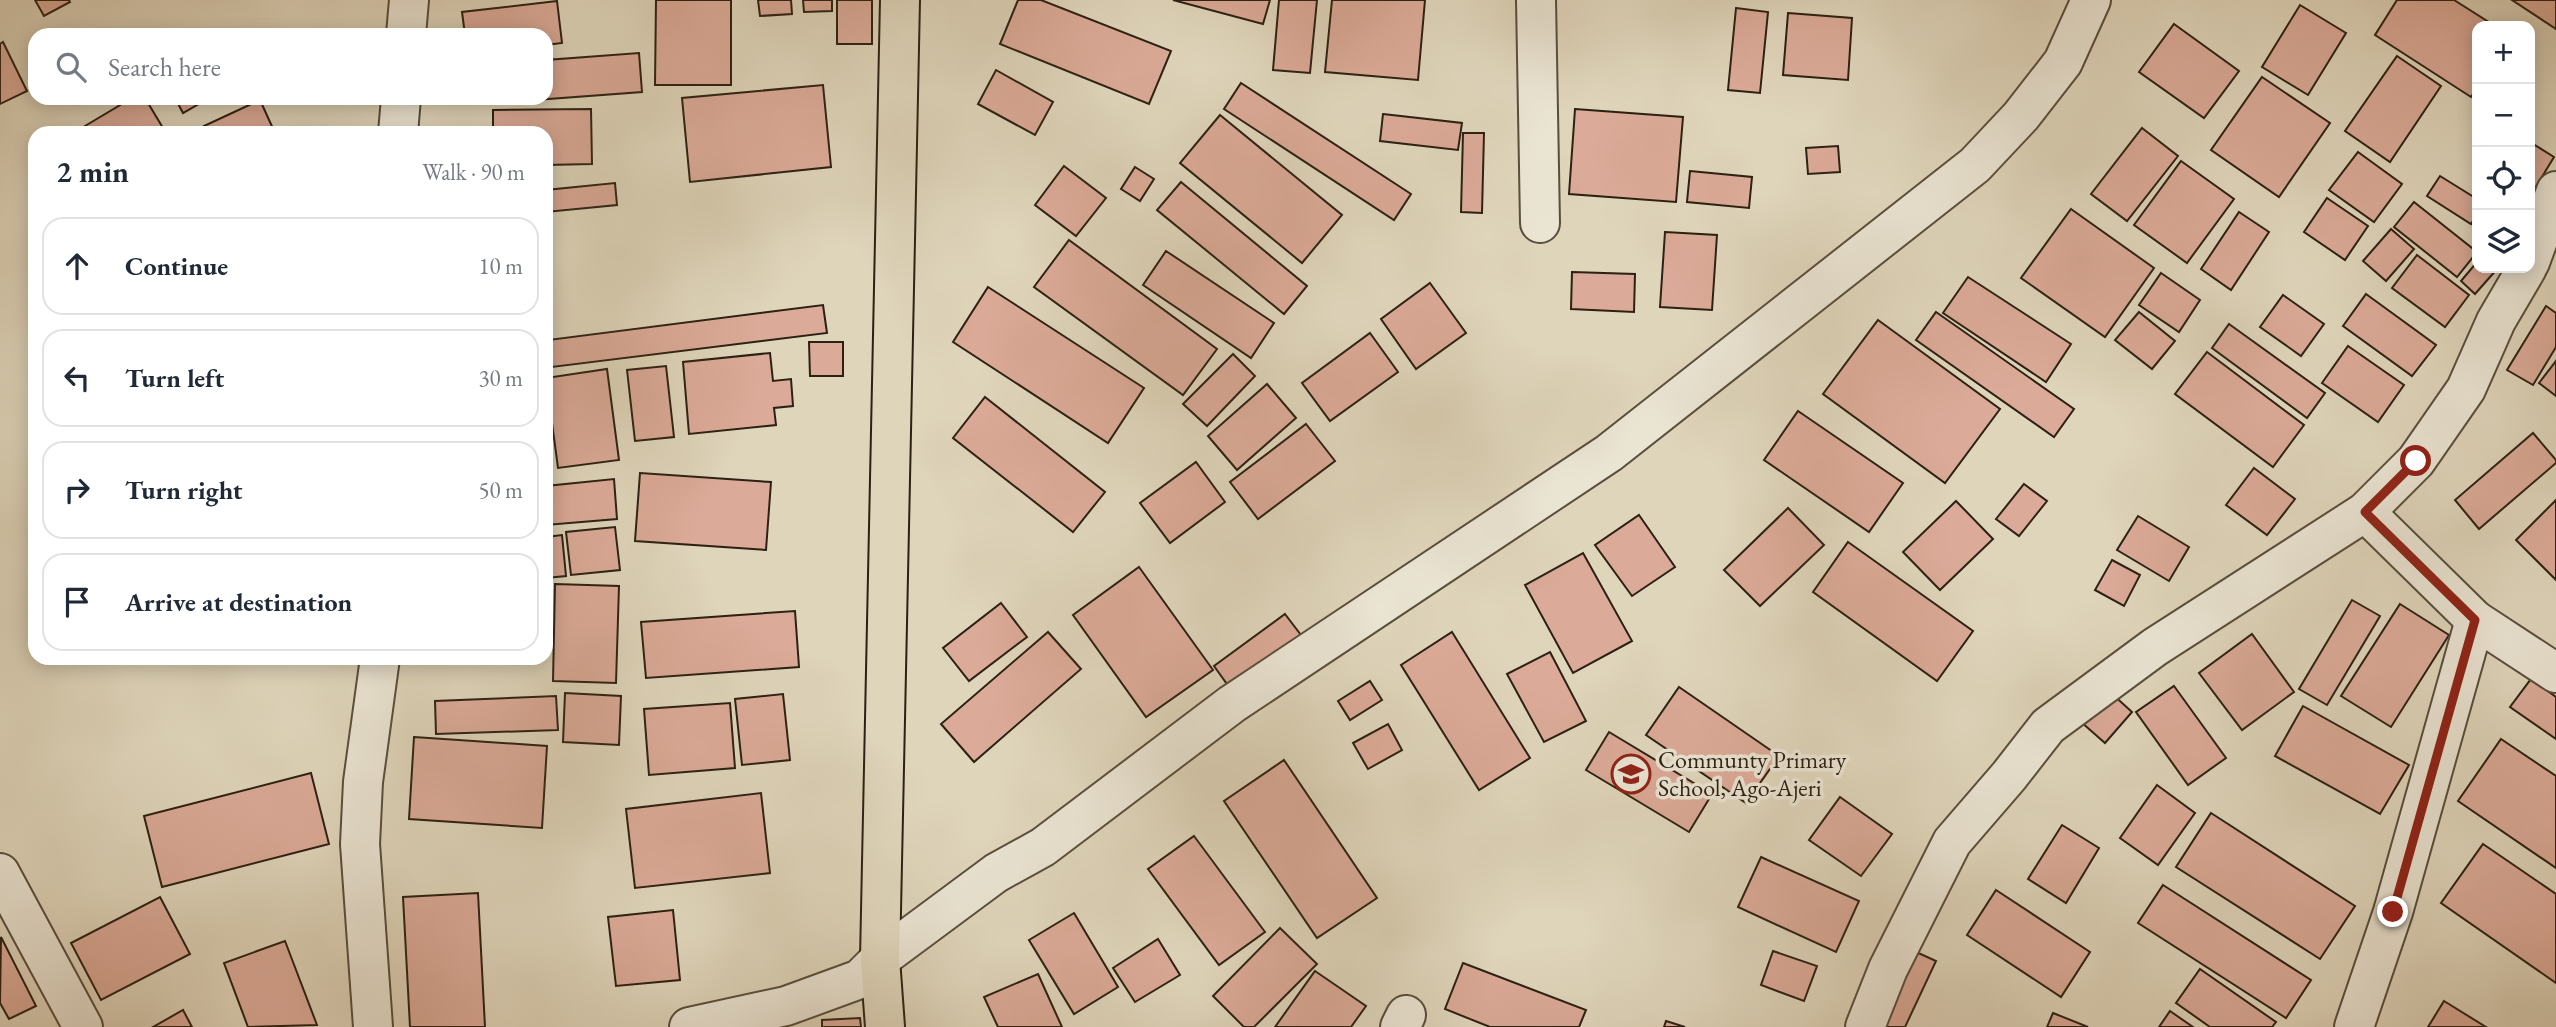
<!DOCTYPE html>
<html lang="en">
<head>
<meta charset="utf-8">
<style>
	body { margin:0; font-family:"EB Garamond",serif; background:#f2f2f3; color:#1f2937 }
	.controls { position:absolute; right:21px; top:21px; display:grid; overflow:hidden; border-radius:14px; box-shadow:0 4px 18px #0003 }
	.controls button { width:63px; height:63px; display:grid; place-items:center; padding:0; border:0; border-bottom:2px solid #e0e1e3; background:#fff; color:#1f2937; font:35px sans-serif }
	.stop { position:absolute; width:21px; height:21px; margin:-16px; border:5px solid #8f2418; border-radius:50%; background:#fff }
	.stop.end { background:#8f2418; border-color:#fff; box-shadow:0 2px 7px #0008 }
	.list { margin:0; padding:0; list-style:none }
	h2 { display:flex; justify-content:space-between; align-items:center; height:91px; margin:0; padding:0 28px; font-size:30px }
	h2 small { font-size:23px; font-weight:400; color:#747a83 }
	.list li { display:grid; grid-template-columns:46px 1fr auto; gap:21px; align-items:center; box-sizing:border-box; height:98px; margin:0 14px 14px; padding:0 14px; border:2px solid #e0e1e3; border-radius:21px }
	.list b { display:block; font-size:26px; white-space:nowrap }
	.list em { font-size:23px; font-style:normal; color:#747a83 }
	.icon { flex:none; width:38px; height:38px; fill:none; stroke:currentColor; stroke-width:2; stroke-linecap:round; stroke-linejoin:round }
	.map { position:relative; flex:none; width:2556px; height:1027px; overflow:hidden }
	.search { position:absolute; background:#fff; box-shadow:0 4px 18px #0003; left:28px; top:28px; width:525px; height:77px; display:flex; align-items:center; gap:18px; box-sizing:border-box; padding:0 24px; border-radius:21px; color:#747a83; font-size:26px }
	.panel { position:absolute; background:#fff; box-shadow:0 4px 18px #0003; left:28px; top:126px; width:525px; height:539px; border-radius:21px }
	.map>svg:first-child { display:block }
</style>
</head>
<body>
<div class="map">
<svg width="2556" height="1027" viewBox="0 0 2556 1027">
	<rect width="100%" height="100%" fill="#dfd5bb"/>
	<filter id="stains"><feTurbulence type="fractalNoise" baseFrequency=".00286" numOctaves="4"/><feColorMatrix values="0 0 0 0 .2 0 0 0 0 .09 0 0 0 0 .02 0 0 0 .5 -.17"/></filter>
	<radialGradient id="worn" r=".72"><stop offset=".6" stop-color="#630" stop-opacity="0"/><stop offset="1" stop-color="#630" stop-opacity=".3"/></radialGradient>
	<g fill="#dbaa98" stroke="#2c2112" stroke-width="2">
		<path d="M35,0H69L70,2L44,16Z"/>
		<path d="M656,0H731V85H655Z"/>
		<path d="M758,0H791L792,14L760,16Z"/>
		<path d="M803,0H832V11L804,12Z"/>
		<rect x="837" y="0" width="35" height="44"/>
		<path d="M1018,0H1041L1171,51L1149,104L1000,44Z"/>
		<path d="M1173,0H1270L1263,24Z"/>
		<path d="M1279,0H1317L1310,73L1273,70Z"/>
		<path d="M1332,0H1425L1418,80L1325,72Z"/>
		<path d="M2397,0H2454L2495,26H2477V88L2471,97L2375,35Z"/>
		<path d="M2512,0H2556V29Z"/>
		<path d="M557,1L562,43L546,45V35H465L462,12Z"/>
		<path d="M2300,5L2346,33L2308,95L2262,67Z"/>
		<path d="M1736,8L1768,12L1760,93L1728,90Z"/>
		<path d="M1788,13L1852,18L1848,80L1783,75Z"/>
		<path d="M2174,24L2239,71L2204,118L2139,72Z"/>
		<path d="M3,42L27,91L0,104V44Z"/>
		<path d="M639,53L642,92L483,104V98H546V60Z"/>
		<path d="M2397,56L2441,86L2390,162L2345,131Z"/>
		<path d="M996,70L1053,102L1035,135L978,104Z"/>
		<path d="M2262,77L2330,123L2279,197L2211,150Z"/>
		<path d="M1241,83L1411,194L1394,220L1224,109Z"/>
		<path d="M823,85L831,167L690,182L682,98Z"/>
		<path d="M132,98H145L166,133H89L85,126Z"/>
		<path d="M175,98H209L183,113Z"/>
		<path d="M260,100L275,133H208L204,126Z"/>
		<path d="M591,109L592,164L546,165V133H493V110Z"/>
		<path d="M1575,109L1683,117L1676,202L1569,194Z"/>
		<path d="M1383,114L1462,123L1458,150L1380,141Z"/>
		<path d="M1220,115L1342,215L1302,263L1180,163Z"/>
		<path d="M2142,128L2178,156L2127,221L2091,194Z"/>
		<path d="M1463,133H1484L1482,213L1461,212Z"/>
		<path d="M2530,142L2554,157L2534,190L2530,187Z"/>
		<path d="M1838,146L1840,172L1808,174L1806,148Z"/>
		<path d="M2358,152L2402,184L2374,222L2329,190Z"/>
		<path d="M2181,161L2234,199L2187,263L2134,225Z"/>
		<path d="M1064,166L1106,198L1076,236L1035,205Z"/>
		<path d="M1135,167L1154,179L1140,201L1121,189Z"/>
		<path d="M1690,171L1752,177L1749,208L1687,202Z"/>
		<path d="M2440,176L2477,199V214L2471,224L2427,196Z"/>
		<path d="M1181,182L1307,286L1284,314L1157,210Z"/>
		<path d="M615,183L617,205L546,212V190Z"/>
		<path d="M2327,198L2368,226L2345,260L2304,232Z"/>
		<path d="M2414,202L2477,252L2457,277L2394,227Z"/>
		<path d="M2071,209L2154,268L2105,337L2021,278Z"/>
		<path d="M2239,212L2269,232L2231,290L2201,269Z"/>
		<path d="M2391,229L2414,249L2386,281L2363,261Z"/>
		<path d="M1665,232L1717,235L1712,310L1660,307Z"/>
		<path d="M1069,240L1217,349L1183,395L1034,287Z"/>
		<path d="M1166,251L1274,323L1251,358L1143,285Z"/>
		<path d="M2417,255L2469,295L2445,327L2392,288Z"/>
		<path d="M2477,262V268H2498L2475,294L2461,281Z"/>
		<path d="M1572,272L1635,274L1634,312L1571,309Z"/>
		<path d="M2161,273L2200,300L2179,332L2139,305Z"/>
		<path d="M1968,277L2071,344L2046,382L1943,313Z"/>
		<path d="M1430,283L1466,333L1416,369L1381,319Z"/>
		<path d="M988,287L1144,388L1108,443L953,342Z"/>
		<path d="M2366,294L2436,345L2412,376L2343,326Z"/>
		<path d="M2283,295L2324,324L2301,356L2260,327Z"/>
		<path d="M823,305L827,333L552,367L548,340Z"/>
		<path d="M2546,306L2556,313V347L2533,385L2507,370Z"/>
		<path d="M1936,312L2074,409L2054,437L1916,340Z"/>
		<path d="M2139,312L2175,341L2152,369L2115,340Z"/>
		<path d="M1878,320L2000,409L1945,483L1823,394Z"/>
		<path d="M2229,324L2325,393L2307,418L2212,348Z"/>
		<path d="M1370,333L1398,372L1330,421L1302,383Z"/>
		<path d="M809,342H843V376H810Z"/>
		<path d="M2348,346L2404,385L2378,422L2322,383Z"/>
		<path d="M2207,352L2304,425L2273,467L2175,394Z"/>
		<path d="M770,353L773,381L791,379L793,406L774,408L776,425L689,434L683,362Z"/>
		<path d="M1233,354L1255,376L1207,426L1183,404Z"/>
		<path d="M2556,361V396L2539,383Z"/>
		<path d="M666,366L674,437L635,441L627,370Z"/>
		<path d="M607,369L619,460L558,468L546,378Z"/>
		<path d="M1267,384L1296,418L1237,470L1208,436Z"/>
		<path d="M985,397L1105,492L1073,532L953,438Z"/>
		<path d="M1798,411L1903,483L1869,532L1764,460Z"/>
		<path d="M1306,424L1335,461L1258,519L1230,482Z"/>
		<path d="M2533,433L2556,460V463L2479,529L2455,500Z"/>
		<path d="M1196,462L1225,502L1170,543L1140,503Z"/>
		<path d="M2254,468L2295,499L2267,535L2226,505Z"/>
		<path d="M640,473L771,482L766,550L635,541Z"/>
		<path d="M614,479L617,519L546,525V486Z"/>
		<path d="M2024,484L2047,501L2019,536L1996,519Z"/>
		<path d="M2556,500V580L2516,540Z"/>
		<path d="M1956,501L1993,539L1940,590L1903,552Z"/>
		<path d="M1788,508L1824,545L1760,606L1724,570Z"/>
		<path d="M1639,515L1675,567L1632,596L1595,545Z"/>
		<path d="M2138,516L2189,547L2169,581L2117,550Z"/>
		<path d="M615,527L620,570L571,575L566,532Z"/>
		<path d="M562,535L566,576L546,578V537Z"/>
		<path d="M1848,542L1973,631L1937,681L1813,592Z"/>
		<path d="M1583,553L1632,641L1573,673L1525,585Z"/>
		<path d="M2112,560L2140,575L2124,606L2095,590Z"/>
		<path d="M1139,567L1213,670L1146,717L1073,615Z"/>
		<path d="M555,584L619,586L616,683L553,681Z"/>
		<path d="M2352,600L2380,616L2327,705L2299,689Z"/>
		<path d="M1001,603L1027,637L969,681L943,648Z"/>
		<path d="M2400,604L2449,635L2391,727L2341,696Z"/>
		<path d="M795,611L799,667L646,678L641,622Z"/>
		<path d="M1285,614L1304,639L1232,691L1214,666Z"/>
		<path d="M1048,632L1081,669L974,762L941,724Z"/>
		<path d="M1452,632L1530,758L1479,790L1401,665Z"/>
		<path d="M2252,634L2294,692L2242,730L2199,673Z"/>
		<path d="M1550,652L1586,721L1544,742L1507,674Z"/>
		<path d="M2531,679L2556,697V739L2510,707Z"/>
		<path d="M1370,681L1382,700L1350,720L1338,701Z"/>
		<path d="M2174,686L2226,758L2188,785L2136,712Z"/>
		<path d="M1679,687L1779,756L1746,803L1646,735Z"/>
		<path d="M2109,691L2132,712L2105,743L2081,722Z"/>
		<path d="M565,693L621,696L619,745L563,742Z"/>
		<path d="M783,694L790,760L742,765L735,699Z"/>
		<path d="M556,696L558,730L436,734L435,701Z"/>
		<path d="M730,703L735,768L649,775L644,709Z"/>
		<path d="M2303,706L2409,765L2380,814L2275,756Z"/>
		<path d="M1388,724L1402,750L1368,769L1353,743Z"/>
		<path d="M1609,732L1712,794L1689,832L1586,770Z"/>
		<path d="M414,737L547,746L542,828L409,819Z"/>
		<path d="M2501,739L2556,776V868L2458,801Z"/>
		<path d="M1284,760L1377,898L1317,938L1224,801Z"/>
		<path d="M311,773L329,844L162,887L144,816Z"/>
		<path d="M2157,785L2195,813L2158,865L2120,838Z"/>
		<path d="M761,793L770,873L635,888L626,809Z"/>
		<path d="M1840,797L1892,834L1861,876L1809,840Z"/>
		<path d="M2211,813L2355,906L2320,959L2176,867Z"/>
		<path d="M2062,825L2099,848L2066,903L2028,879Z"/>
		<path d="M1194,836L1265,932L1219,965L1148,869Z"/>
		<path d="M2483,844L2556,894V983L2441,903Z"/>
		<path d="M1761,857L1859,901L1836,952L1738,907Z"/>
		<path d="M2163,885L2311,980L2286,1018L2138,923Z"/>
		<path d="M1996,890L2090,952L2061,997L1967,935Z"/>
		<path d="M478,893L485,1027H410L403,897Z"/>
		<path d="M160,897L190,954L101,1000L71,943Z"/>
		<path d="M673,910L680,980L616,986L608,917Z"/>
		<path d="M1074,913L1118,987L1074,1014L1029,940Z"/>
		<path d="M1280,928L1317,964L1254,1027H1244L1213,996Z"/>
		<path d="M1,937L36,1006L9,1019L0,1003Z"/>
		<path d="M1158,939L1180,975L1135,1002L1113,968Z"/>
		<path d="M285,941L317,1025L248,1027L224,963Z"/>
		<path d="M1773,951L1817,966L1804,1001L1761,985Z"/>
		<path d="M1914,951L1936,961L1905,1027H1879Z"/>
		<path d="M1463,963L1586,1010L1579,1027H1490L1445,1009Z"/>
		<path d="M2200,969L2276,1022L2272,1027H2210L2176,1003Z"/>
		<path d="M1315,971L1366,1006L1351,1027H1275Z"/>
		<path d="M1038,974L1062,1027H998L984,997Z"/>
		<path d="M2444,1001L2486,1027H2428Z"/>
		<path d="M183,1010L192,1027H153Z"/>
		<path d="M2170,1011L2193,1027H2159Z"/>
		<path d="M2053,1013L2088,1027H2047Z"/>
		<path d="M860,1018L861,1027H822V1020Z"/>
		<path d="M1666,1021L1685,1027H1664Z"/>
	</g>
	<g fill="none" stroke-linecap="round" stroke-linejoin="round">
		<defs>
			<g id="minor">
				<path d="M1536,0L1540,223"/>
				<path d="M406,35L409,0"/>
				<path d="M398,133L401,98"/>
				<path d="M2530,262L2556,191"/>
				<path d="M2365,512L2475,620L2556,673"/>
				<path d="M0,873L83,1027"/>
				<path d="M373,1027L360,844L363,782L380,658"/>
				<path d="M689,1027L786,1006L860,979L880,959L996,873L1043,847L1232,704L1609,453L1975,165L2021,116L2063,62L2091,0"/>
				<path d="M1400,1027L1406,1015"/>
				<path d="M1865,1027L1888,969L1952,842L2009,776L2048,726L2155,647L2365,512L2416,461L2466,389L2496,321L2527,268"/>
				<path d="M2354,1027L2393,912L2475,620"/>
			</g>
			<path id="major" d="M885,1027L880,959L900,0"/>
		</defs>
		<use href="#minor" stroke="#594e3c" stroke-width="42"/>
		<use href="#major" stroke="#2c2112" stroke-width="42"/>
		<use href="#minor" stroke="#eae4d3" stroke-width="38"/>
		<use href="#major" stroke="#dfd5bb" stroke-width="38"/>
	</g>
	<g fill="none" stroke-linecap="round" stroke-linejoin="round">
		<path stroke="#8f2418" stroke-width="9" d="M2393,912L2475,620L2365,512L2416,461"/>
	</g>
	<defs>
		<symbol id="school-ring" viewBox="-11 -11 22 22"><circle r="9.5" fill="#eae4d3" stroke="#8f2418" stroke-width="1.5"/><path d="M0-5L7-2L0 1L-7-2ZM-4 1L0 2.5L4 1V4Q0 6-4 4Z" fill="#8f2418"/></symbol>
	</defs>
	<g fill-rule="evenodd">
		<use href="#school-ring" x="1609" y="752" width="44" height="44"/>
	</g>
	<g text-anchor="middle" stroke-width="7" stroke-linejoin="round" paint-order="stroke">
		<g font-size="24" fill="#2c2112" stroke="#eae4d3" text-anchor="start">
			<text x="1658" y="768">Communty Primary<tspan x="1658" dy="28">School, Ago-Ajeri</tspan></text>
		</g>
	</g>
	<rect width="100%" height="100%" filter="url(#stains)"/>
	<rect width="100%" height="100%" fill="url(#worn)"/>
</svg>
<div class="controls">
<button>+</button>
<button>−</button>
<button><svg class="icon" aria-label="locate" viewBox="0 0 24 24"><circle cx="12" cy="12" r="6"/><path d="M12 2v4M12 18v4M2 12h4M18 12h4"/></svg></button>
<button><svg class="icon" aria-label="layers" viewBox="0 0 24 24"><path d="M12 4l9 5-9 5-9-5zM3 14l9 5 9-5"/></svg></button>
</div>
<div class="stop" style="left:2416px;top:461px"></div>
<div class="stop end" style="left:2393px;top:912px"></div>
<div class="search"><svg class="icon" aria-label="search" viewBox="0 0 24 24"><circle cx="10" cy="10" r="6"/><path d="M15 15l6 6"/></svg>Search here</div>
<section class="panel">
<h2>2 min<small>Walk · 90 m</small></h2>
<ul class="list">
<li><svg class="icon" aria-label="ahead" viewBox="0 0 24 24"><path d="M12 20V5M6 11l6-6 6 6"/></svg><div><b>Continue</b></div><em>10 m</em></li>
<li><svg class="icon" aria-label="left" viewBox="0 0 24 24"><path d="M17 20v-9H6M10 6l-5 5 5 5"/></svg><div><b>Turn left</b></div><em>30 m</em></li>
<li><svg class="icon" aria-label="right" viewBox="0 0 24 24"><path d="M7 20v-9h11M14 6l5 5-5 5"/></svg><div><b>Turn right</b></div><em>50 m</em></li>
<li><svg class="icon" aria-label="arrive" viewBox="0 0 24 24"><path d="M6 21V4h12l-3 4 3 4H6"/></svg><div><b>Arrive at destination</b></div></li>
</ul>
</section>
</div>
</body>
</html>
